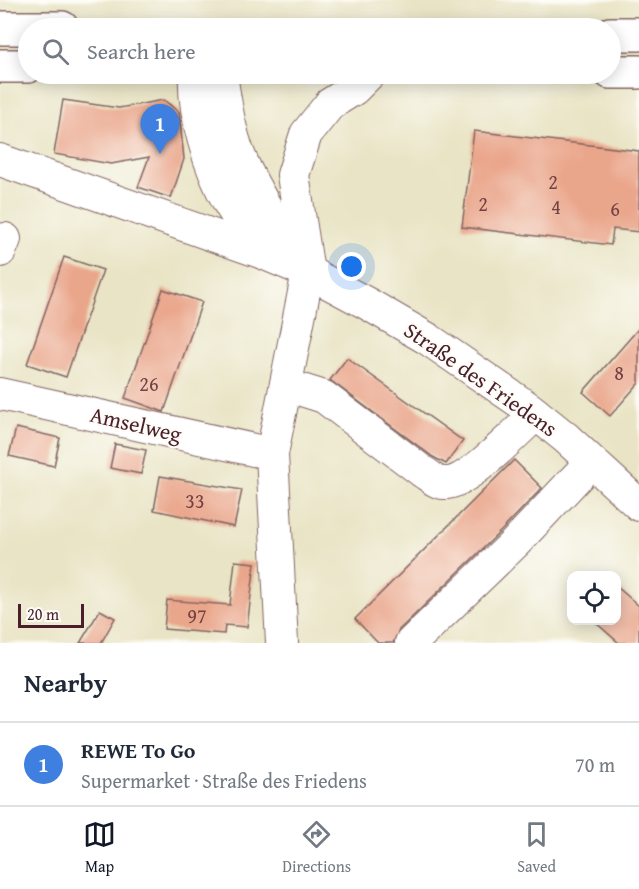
<!DOCTYPE html>
<html lang="en">
<head>
<meta charset="utf-8">
<style>
	body { margin:0; font-family:"Gentium Book Plus",serif; background:#f6f6f7; color:#1f2937 }
	.controls { position:absolute; right:18px; bottom:18px; display:grid; overflow:hidden; border-radius:12px; box-shadow:0 3px 15px #0003 }
	.controls button { width:54px; height:54px; display:grid; place-items:center; padding:0; border:0; border-bottom:2px solid #e0e1e3; background:#fff; color:#1f2937; font:30px sans-serif }
	.scale { position:absolute; left:18px; bottom:15px; width:66px; box-sizing:border-box; padding-left:6px; border:3px solid #4a1f2b; border-top:0; font-size:16px; line-height:21px; white-space:nowrap; color:#4a1f2b; -webkit-text-stroke:4px #fdfcf7; paint-order:stroke }
	.you { position:absolute; left:352px; top:267px; width:21px; height:21px; margin:-15px; border:4px solid #fff; border-radius:50%; background:#1a73e8; box-shadow:0 0 0 9px #1a73e833 }
	.badge { display:grid; place-items:center; width:39px; height:39px; border-radius:50%; background:#111827; color:#fff; font-size:20px; font-weight:700 }
	.pin { position:absolute; translate:-50% -50px; filter:drop-shadow(0 2px 3px #0008) }
	.pin::after { content:''; position:absolute; top:32px; width:21px; height:18px; background:inherit; clip-path:polygon(0 0,100% 0,50% 100%) }
	.list { margin:0; padding:0; list-style:none }
	h2 { display:flex; justify-content:space-between; align-items:center; height:78px; margin:0; padding:0 24px; font-size:26px }
	h2 small { font-size:20px; font-weight:400; color:#747a83 }
	.list li { display:grid; grid-template-columns:39px 1fr auto; gap:18px; align-items:center; box-sizing:border-box; height:84px; padding:0 24px; border-top:2px solid #e0e1e3 }
	.list b { display:block; font-size:22px; white-space:nowrap }
	.list p { margin:0; font-size:20px; white-space:nowrap; color:#747a83 }
	.list em { font-size:20px; font-style:normal; color:#747a83 }
	.icon { flex:none; width:33px; height:33px; fill:none; stroke:currentColor; stroke-width:2; stroke-linecap:round; stroke-linejoin:round }
	.map { position:relative; flex:none; width:639px; height:643px; overflow:hidden }
	.search { position:absolute; background:#fff; box-shadow:0 3px 15px #0003; left:18px; right:18px; top:18px; height:66px; display:flex; align-items:center; gap:15px; box-sizing:border-box; padding:0 21px; border-radius:33px; color:#747a83; font-size:22px }
	.sheet { height:162px; background:#fff }
	nav { display:flex; justify-content:space-around; align-items:center; box-sizing:border-box; height:84px; border-top:2px solid #e0e1e3; background:#fff; font-size:16px; color:#747a83 }
	nav a { display:grid; justify-items:center; gap:3px }
	nav .on { color:#111827 }
	.map>svg:first-child { display:block }
</style>
</head>
<body>
<div class="map">
<svg width="639" height="643" viewBox="0 0 639 643">
	<rect width="100%" height="100%" fill="#fdfcf7"/>
	<filter id="ink" filterUnits="userSpaceOnUse"><feTurbulence type="fractalNoise" baseFrequency=".0167" numOctaves="2"/><feDisplacementMap in="SourceGraphic" scale="12" xChannelSelector="R" yChannelSelector="G"/><feConvolveMatrix kernelMatrix="1 2 1 2 8 2 1 2 1" color-interpolation-filters="sRGB"/></filter>
	<filter id="wash" filterUnits="userSpaceOnUse"><feTurbulence type="fractalNoise" baseFrequency=".008" numOctaves="4" result="noise"/><feDisplacementMap in="SourceGraphic" scale="24" xChannelSelector="R" yChannelSelector="G"/><feGaussianBlur stdDeviation="1.35" result="paint"/><feColorMatrix in="noise" values="0 0 0 0 0 0 0 0 0 0 0 0 0 0 0 0 0 1.4 0 .05"/><feComposite in="paint" operator="in"/></filter>
	<g filter="url(#wash)">
		<rect width="100%" height="100%" fill="#e9e4c5"/>
		<g id="blocks">
			<g fill="#eaa68b">
				<path d="M63,100L119,108L164,100L179,112L184,159L171,198L138,187L149,157L111,164L54,154Z"/>
				<path d="M474,131L639,151V232L613,229L611,245L462,227Z"/>
				<path d="M64,257L103,270L66,377L27,364Z"/>
				<path d="M163,289L202,302L164,412L125,398Z"/>
				<path d="M639,328V383L610,416L583,392Z"/>
				<path d="M347,358L463,441L446,464L433,457L330,380Z"/>
				<path d="M16,428L60,438L54,466L9,456Z"/>
				<path d="M115,444L146,450L141,474L110,468Z"/>
				<path d="M514,460L542,488L503,529L399,630L393,643H378L355,619Z"/>
				<path d="M160,476L242,490L234,527L154,510Z"/>
				<path d="M235,561L255,563L247,627L225,625L224,634L164,629L167,600L230,605Z"/>
				<path d="M616,586L639,606V643H619L594,621H616Z"/>
				<path d="M100,610L115,618L101,643H80Z"/>
			</g>
		</g>
	</g>
	<g filter="url(#ink)">
		<use href="#blocks" fill-opacity="0" stroke="#826461" stroke-width="1.5"/>
		<g fill="none" stroke-linecap="round" stroke-linejoin="round">
			<defs>
				<g id="minor">
					<path d="M195,74C193,114 209,168 229,203C239,220 251,237 263,253"/>
					<path d="M221,74C225,100 229,129 239,155C256,195 280,231 304,267"/>
					<path d="M0,160L263,253L308,272L368,304L428,339L530,409L566,438L639,505"/>
					<path d="M0,251L5,239"/>
					<path d="M286,385L324,397L423,472C430,476 436,483 444,483C467,485 518,430 536,414"/>
					<path d="M0,394L272,454"/>
					<path d="M282,643L272,454L308,272L293,175L306,134L330,104L354,89L369,74"/>
					<path d="M411,643L516,542L591,462"/>
				</g>
				<g id="major">
					<path d="M0,28H62"/>
					<path d="M610,34H639"/>
					<path d="M0,66H28"/>
					<path d="M610,72H639"/>
				</g>
			</defs>
			<use href="#minor" stroke="#826461" stroke-width="34"/>
			<use href="#major" stroke="#826461" stroke-width="36"/>
			<use href="#minor" stroke="#fff" stroke-width="32"/>
			<use href="#major" stroke="#fff" stroke-width="33"/>
		</g>
	</g>
	<g text-anchor="middle" stroke-width="4.5" stroke-linejoin="round" paint-order="stroke">
		<g font-size="20" fill="#724143">
			<text x="553" y="189">2</text>
			<text x="483" y="211">2</text>
			<text x="556" y="214">4</text>
			<text x="615" y="216">6</text>
			<text x="619" y="380">8</text>
			<text x="149" y="391">26</text>
			<text x="195" y="508">33</text>
			<text x="197" y="623">97</text>
		</g>
		<g font-size="22" fill="#4a1f2b" stroke="#fdfcf7">
			<text transform="translate(481 379) rotate(35)" y="8">Straße des Friedens</text>
			<text transform="translate(136 424) rotate(13)" y="8">Amselweg</text>
		</g>
	</g>
</svg>
<div class="controls">
<button><svg class="icon" aria-label="locate" viewBox="0 0 24 24"><circle cx="12" cy="12" r="6"/><path d="M12 2v4M12 18v4M2 12h4M18 12h4"/></svg></button>
</div>
<div class="scale">20 m</div>
<div class="you"></div>
<div class="pin badge" style="left:160px;top:154px;background:#3f7fe0">1</div>
<div class="search"><svg class="icon" aria-label="search" viewBox="0 0 24 24"><circle cx="10" cy="10" r="6"/><path d="M15 15l6 6"/></svg>Search here</div>
</div>
<section class="sheet">
<h2>Nearby<small></small></h2>
<ul class="list">
<li><span class="badge" style="background:#3f7fe0">1</span><div><b>REWE To Go</b><p>Supermarket · Straße des Friedens</p></div><em>70 m</em></li>
</ul>
</section>
<nav>
<a class="on"><svg class="icon" aria-label="map" viewBox="0 0 24 24"><path d="M3 6l6-2 6 2 6-2v14l-6 2-6-2-6 2zM9 4v14M15 6v14"/></svg>Map</a>
<a><svg class="icon" aria-label="directions" viewBox="0 0 24 24"><path d="M12 3l9 9-9 9-9-9zM9 14v-3h6M13 9l2 2-2 2"/></svg>Directions</a>
<a><svg class="icon" aria-label="saved" viewBox="0 0 24 24"><path d="M7 4h10v16l-5-4-5 4z"/></svg>Saved</a>
</nav>
</body>
</html>
